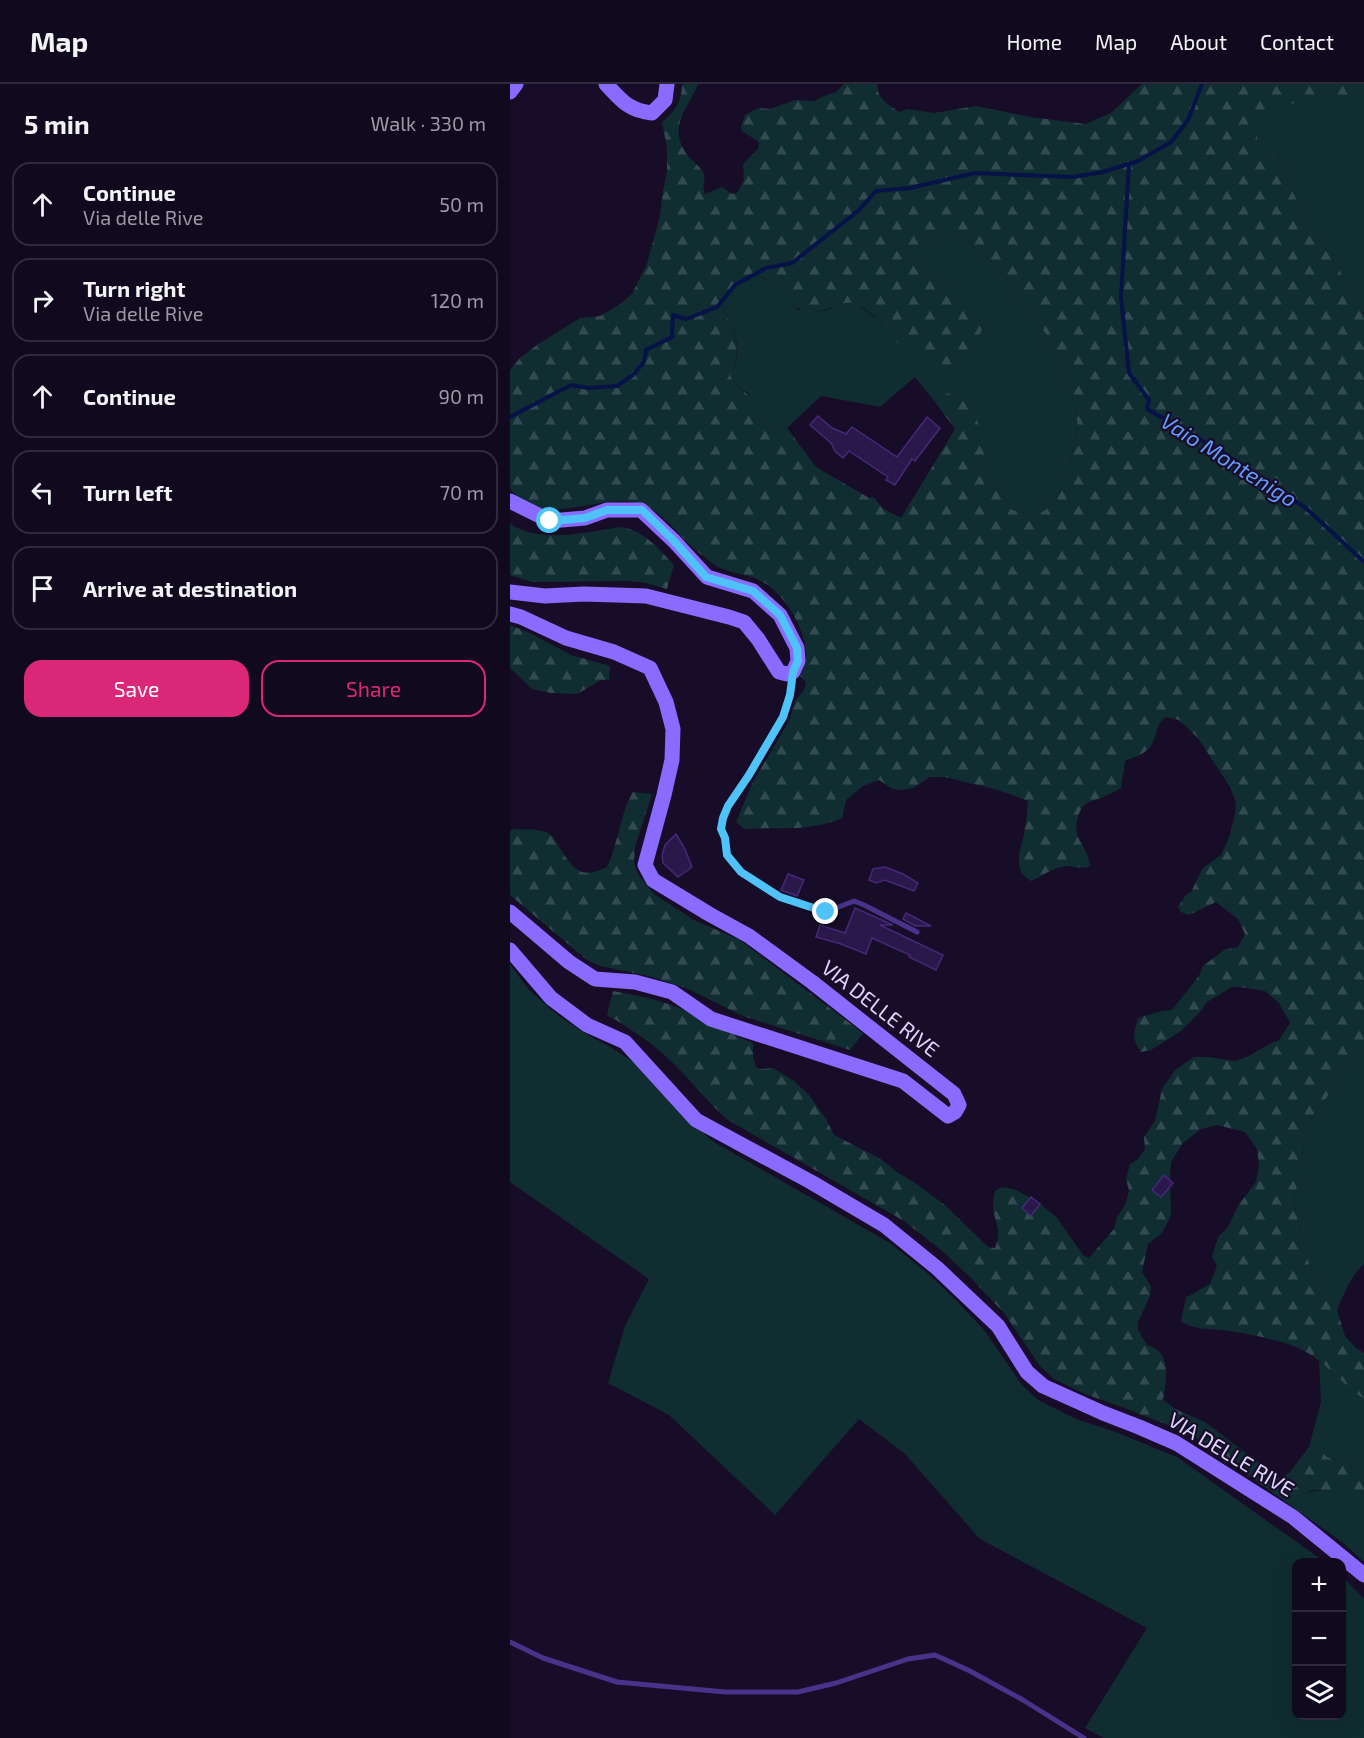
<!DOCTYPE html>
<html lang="en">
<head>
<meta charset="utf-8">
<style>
	body { margin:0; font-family:"Exo 2",sans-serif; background:#1e182b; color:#f1f3f6 }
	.controls { position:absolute; right:18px; bottom:18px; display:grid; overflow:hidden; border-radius:12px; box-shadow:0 6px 24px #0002 }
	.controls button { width:54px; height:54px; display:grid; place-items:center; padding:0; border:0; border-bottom:2px solid #302b3c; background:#110a1e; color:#f1f3f6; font:30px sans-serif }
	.stop { position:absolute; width:18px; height:18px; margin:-14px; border:4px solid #4fc3f7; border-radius:50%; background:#fff }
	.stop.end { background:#4fc3f7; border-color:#fff; box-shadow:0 2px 6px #0008 }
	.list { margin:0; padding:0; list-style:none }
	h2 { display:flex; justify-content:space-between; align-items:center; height:78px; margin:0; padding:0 24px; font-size:26px }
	h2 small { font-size:20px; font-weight:400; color:#9c9aa4 }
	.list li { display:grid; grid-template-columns:39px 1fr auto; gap:18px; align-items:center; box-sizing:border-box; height:84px; margin:0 12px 12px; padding:0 12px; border:2px solid #302b3c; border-radius:18px }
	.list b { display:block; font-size:22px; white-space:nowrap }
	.list p { margin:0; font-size:20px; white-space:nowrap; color:#9c9aa4 }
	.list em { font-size:20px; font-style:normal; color:#9c9aa4 }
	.actions { display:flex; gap:12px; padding:18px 24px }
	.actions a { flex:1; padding:14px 0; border:2px solid #db2777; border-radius:18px; text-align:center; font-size:21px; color:#db2777 }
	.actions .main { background:#db2777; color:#fff }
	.icon { flex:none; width:33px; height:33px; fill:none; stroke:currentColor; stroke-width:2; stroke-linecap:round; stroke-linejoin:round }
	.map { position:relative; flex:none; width:854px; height:1654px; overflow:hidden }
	header { display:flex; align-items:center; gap:36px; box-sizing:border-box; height:84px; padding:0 30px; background:#110a1e; border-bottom:2px solid #302b3c }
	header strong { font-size:28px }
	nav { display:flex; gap:33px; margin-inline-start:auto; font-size:21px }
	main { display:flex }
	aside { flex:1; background:#110a1e }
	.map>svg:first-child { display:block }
</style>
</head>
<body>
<header>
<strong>Map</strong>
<nav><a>Home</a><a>Map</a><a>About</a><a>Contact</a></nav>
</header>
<main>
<aside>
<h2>5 min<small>Walk · 330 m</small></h2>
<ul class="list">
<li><svg class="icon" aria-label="ahead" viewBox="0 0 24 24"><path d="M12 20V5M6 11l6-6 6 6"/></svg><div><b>Continue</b><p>Via delle Rive</p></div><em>50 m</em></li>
<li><svg class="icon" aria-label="right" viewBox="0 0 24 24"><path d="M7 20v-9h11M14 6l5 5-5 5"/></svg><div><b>Turn right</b><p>Via delle Rive</p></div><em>120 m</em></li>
<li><svg class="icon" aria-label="ahead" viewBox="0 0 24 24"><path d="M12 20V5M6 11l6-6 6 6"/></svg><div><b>Continue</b></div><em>90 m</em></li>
<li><svg class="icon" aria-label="left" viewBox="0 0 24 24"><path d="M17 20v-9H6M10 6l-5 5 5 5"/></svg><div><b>Turn left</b></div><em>70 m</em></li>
<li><svg class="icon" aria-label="arrive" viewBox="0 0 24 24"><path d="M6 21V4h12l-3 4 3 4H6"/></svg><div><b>Arrive at destination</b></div></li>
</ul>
<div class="actions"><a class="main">Save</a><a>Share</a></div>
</aside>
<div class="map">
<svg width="854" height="1654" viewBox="0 0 854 1654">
	<defs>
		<pattern id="forest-firs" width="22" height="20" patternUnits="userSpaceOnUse" patternTransform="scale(1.5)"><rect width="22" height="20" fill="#102d32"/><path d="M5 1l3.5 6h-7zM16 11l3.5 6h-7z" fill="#324b51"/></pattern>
	</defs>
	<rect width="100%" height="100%" fill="#170d28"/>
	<g fill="#102d32">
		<path d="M854,7V233L852,220L805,150L779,101L771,72L758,69L747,57V36L767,24L786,17L814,12L832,13Z"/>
		<path d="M436,152L454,155L481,177L524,232L543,261L560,302L568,342L559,384L547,414L534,427L522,431L502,426L486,400L475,375L469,351L437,309L425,318L405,293L370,323L311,312L277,344L258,339L248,333L239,310L226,301L220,291C235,265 224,247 212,222C219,201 225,197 247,191L266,201L288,226L300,228L314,227L330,220L344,218L369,236L374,246L451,277L460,268L473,244L444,204L419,188L414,174L422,156Z"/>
		<path d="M0,880L19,906L45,929L73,948L102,964L125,979L184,1041L204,1058L380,1159L415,1187L442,1212L475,1247L512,1301L528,1316L566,1335L603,1347L667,1373L815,1478H786V1632H832V1492L854,1515V1654H594L575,1644L637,1544L470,1455L394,1369L349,1335L265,1431L159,1331L98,1299L115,1242L139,1195L0,1098Z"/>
		<path d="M854,967V1180C841,1191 834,1210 827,1226L806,1207L784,1120L797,1041L835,988Z"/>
		<path d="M809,1277L854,1315V1389L840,1380L817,1373L808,1363H799L811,1318Z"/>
		<path d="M846,1405L854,1407V1478L832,1458L784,1424C787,1420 789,1415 792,1411C799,1404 834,1407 846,1405Z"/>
	</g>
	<g fill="url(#forest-firs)" fill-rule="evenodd">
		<path d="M172,0H188C179,23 159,40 174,66C179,75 187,79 193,88C197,95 191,103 195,110L212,103L222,110L228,108L234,96L233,80L248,65L249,58L232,47L231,43L235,31L248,24L260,25L285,16L304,17L316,11L326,8L334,0H367C367,15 378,20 389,28L398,25L424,29L466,22L521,33L575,40L601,29L632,0H854V7C847,10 839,13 832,13C825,14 819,12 813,13C788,15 768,24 747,36V57L758,69L771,72L779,101L805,150L852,220L854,233V967L835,988L797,1041L784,1120L806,1207L827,1226L835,1252L846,1264L854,1269V1315C831,1300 814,1275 788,1264C769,1256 732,1248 711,1246C695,1244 684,1246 671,1237L676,1213C686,1210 691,1204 700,1200L707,1182L702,1173L708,1153L718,1143L728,1122L746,1098L749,1081L747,1065L735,1048L707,1041L691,1045L673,1059L661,1078L660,1094L661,1131L652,1149L638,1160L632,1188L641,1202L640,1212L628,1238V1246L637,1261C663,1268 656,1296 653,1316L667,1326L695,1338L770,1395L779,1389L799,1363H808L817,1373L840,1380L854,1389V1407L803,1406L793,1410L784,1424L692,1358L678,1349L612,1323L575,1310L544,1295L530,1282L494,1229L459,1192L431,1166L394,1137L218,1036C198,1019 183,999 165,981C145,961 122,945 97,931L103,907C125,911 146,915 167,923C193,934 217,949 243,959V972L246,983L251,985L263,984L284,997L299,1011L316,1035L324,1051L371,1075L388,1089L404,1098L436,1122L478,1163L485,1164C493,1145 484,1139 483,1122C483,1117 484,1112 485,1107L494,1103L506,1106L528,1118L547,1134L573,1171L579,1174L604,1145L607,1133L615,1121L619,1107L616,1095L620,1080L628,1075L635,1065L634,1053L645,1037L652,1005L665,986L684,973H698L725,977L739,972L759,960L769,956L780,939L769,919L755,907L730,903H722L697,918L689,929L671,947L641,966L631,968C621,954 624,950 628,934L652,927L662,926L689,892L693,882L714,866L728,863L735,850L728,835L706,818L679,831L671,828L668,823L675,812L681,808L693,784L711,771L720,751L725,730L726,718L720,703L688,654L669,636L656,633C643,642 648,658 637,666C632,671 622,674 615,677L611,704C607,706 603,709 598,711C581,719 572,715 567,737C566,741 566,746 567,751C571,760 580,772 580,782C573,786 565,782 557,782C544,783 532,792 521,797C502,786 510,768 514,750C516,739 517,728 518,717L488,706L435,693H420L403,704L392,706L383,705L369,696L353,702L336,716L332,734C298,749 269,742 234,745L226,738L243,698L279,637L285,617L294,606L296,598L290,592C292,588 294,583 295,579C301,552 276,511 253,498C238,489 216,490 202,479C196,474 190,470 184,465C166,449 150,423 124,418C85,411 27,447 0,404V286L10,274L27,261L70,234L90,232L109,221L122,210L137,180L150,132L153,107L157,87V64L152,38C165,28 172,17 172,0ZM436,152L454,155L481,177L524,232L543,261L560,302L568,342L559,384L547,414L534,427L522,431L502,426L486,400L475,375L465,324L453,314L437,309L425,318L445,345L391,434L372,424L364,413L359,414L306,383L277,344L258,339L248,333L246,317L226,301L220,291C234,265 224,247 212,222C219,201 225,197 247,191C253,194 261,197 266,202C277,211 282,225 297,228C315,231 332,214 345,220C352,222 362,230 368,235C371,238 372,243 375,247C389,264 429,289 451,278C462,271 467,255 473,244L463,222L444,204L419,188L414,174L422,156Z"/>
		<path d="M0,440C32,460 76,448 111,443C134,446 149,465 164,481L157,505L136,499L120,497L22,498L0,491Z"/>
		<path d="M0,541L20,549L61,571L100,582L99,596H91L67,610L41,609L22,605L0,584Z"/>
		<path d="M123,708L142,710L125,763L124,778L128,790L144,810L184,836L230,856L353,949L340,966L233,932L176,904L138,892L90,882L77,876L0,811V747L4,745C15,746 32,744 41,751C44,754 47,759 49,763C64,786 70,796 97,783C108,760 111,727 123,708Z"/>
	</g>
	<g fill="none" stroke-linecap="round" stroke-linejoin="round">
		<g stroke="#061248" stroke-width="4">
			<path d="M619,80L611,213L619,289L639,316L637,325L712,368L797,425L854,478"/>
			<path d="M0,333L61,301L79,304L107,302L123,291L134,278L136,266L162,253L163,231L176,235L207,223L225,201L256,184L282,179L348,127L366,107L400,104L465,89L563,93L593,88L628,77L661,58L678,36L692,0"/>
		</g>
	</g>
	<g fill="#2b184a" stroke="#462878" stroke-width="1.5">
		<path d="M308,332L322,344L336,350L342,343L387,373L417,333L430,344L405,377L402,375L385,401L376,396L378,393L339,367L333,374L325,367L321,359L300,341Z"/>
		<path d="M166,750L174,763L182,783L168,793L153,779L152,771L155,761Z"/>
		<path d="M375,783L393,790L408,799L404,807L375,796L366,799L359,796L363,785Z"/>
		<path d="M278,790L294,796L287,812L271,806Z"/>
		<path d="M345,824L383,841H370L433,871L426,886L399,873L400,871L362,854L356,870L331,860L306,853L310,841L335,849Z"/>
		<path d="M396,829L421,842H405L393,835Z"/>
		<path d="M654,1091L663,1099L651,1113L642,1106Z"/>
		<path d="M521,1113L530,1120L521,1132L512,1124Z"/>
	</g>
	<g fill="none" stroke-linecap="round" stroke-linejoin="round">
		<g stroke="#47348a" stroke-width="5">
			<path d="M283,590L280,611L273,634L239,691L218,722L213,734L211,745L215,754L217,771L231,788L270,813L316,828L344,817L354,821L407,848"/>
			<path d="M0,1558L33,1574L107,1598L215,1608H288L326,1599L398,1575L425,1571L460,1587L513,1616L574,1654"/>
		</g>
		<g stroke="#896bff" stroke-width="15">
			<path d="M96,0C111,16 119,27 142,29L155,16L157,0"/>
			<path d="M0,8L6,0"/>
			<path d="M0,417L40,437L75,434L97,426H131L164,457L197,493L243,507L270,531L287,564L288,577L283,588L277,590L269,588L248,555L234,538L219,533L136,512L74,510L35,512L0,508"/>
			<path d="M0,530L11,533L56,554L104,568L140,584L156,618L163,645L162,676L154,711L135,781L143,796L199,830L239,852L302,898L444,1010L449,1021L445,1028L438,1032L393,997L201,935L162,908L125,898L85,895L59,878L0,828"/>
			<path d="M0,866L41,914L77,941L115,958L186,1036L301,1098L374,1141L427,1184L488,1242L517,1288L533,1302L593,1329L629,1343L666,1359L783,1433L854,1491"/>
		</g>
	</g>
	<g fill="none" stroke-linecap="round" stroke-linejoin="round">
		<path stroke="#4fc3f7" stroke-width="8" d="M40,437L75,434L97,426H132L164,457L196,493L243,507L270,531L287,564L288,577L283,588L280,611L273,633L239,691L218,722L213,734L211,745L215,754L217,771L231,788L270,813L316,828"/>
	</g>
	<g text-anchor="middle" stroke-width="4.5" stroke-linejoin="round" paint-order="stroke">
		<g font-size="21" fill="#e1d4ff" stroke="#170d28">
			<text transform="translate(370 925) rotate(38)" y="7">VIA DELLE RIVE</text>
			<text transform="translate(721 1371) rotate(31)" y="7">VIA DELLE RIVE</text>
		</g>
		<g font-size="22" font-style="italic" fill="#629aff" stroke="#170d28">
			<text transform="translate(719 376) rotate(32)" y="8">Vaio Montenigo</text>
		</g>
	</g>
</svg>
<div class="controls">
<button>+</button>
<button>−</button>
<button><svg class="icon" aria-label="layers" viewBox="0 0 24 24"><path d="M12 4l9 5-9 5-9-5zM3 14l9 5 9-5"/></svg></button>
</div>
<div class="stop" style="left:40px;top:437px"></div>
<div class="stop end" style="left:316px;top:828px"></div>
</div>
</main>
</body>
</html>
